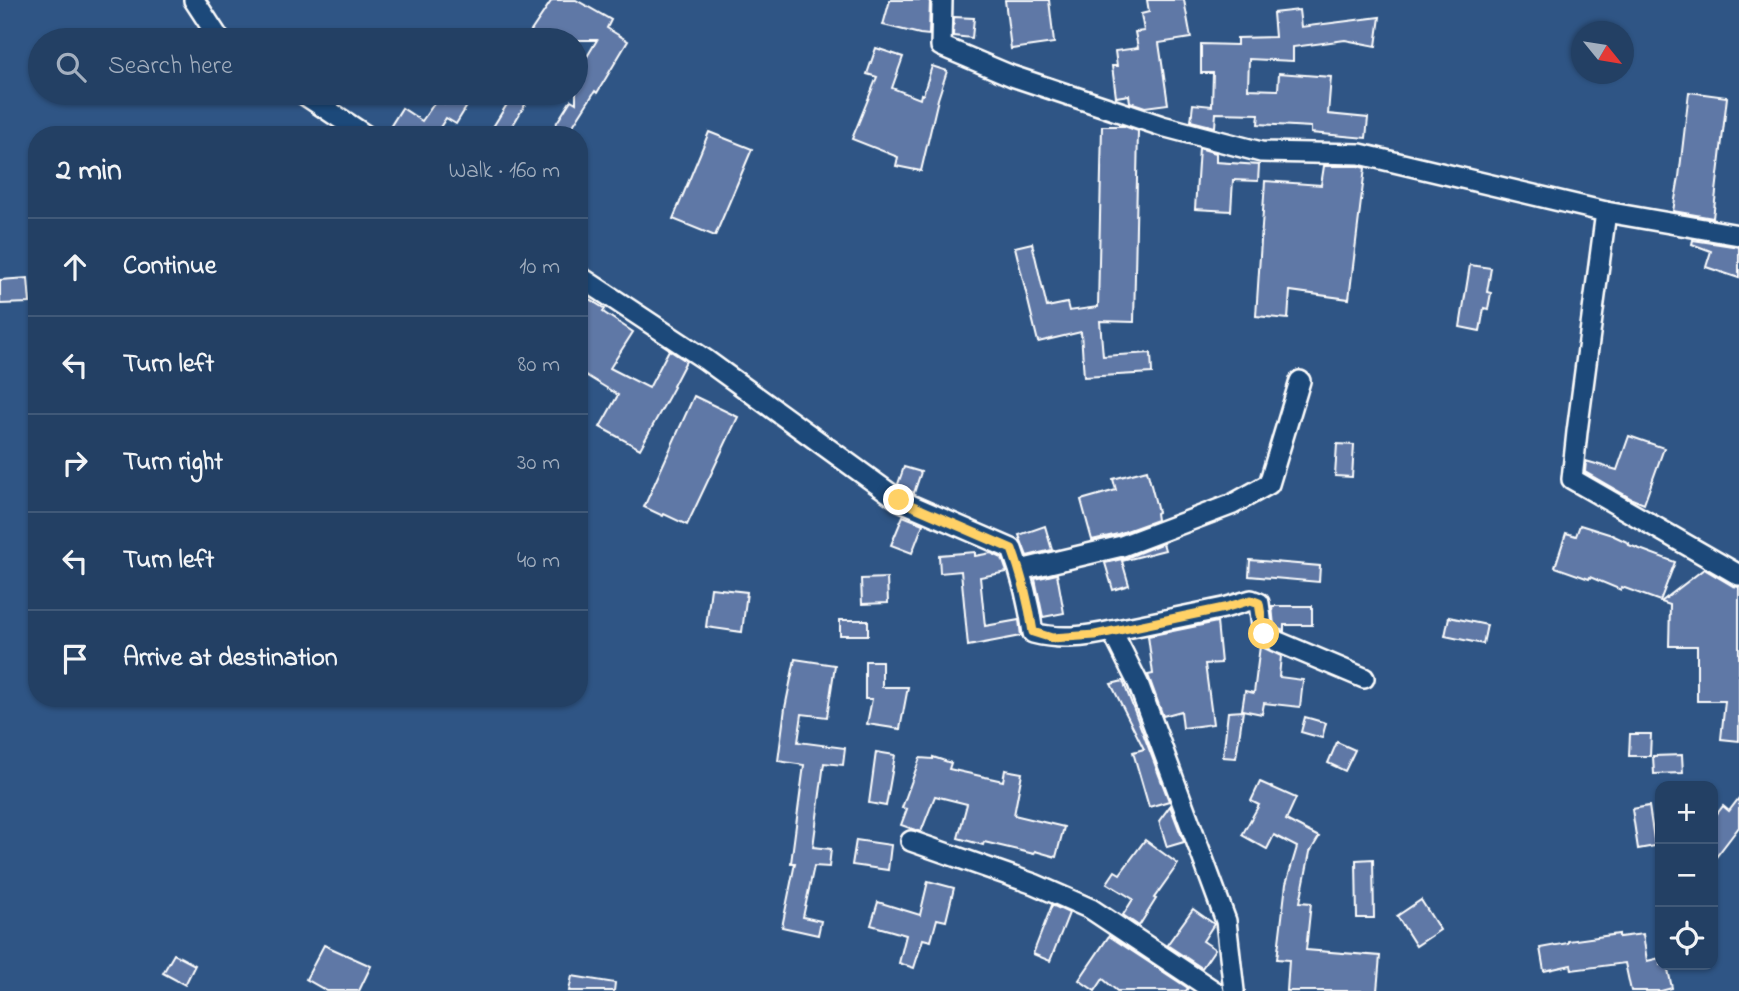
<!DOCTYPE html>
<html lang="en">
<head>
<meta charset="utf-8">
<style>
	body { margin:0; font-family:"Indie Flower",sans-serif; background:#2f4b6d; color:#f1f3f6 }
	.controls { position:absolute; right:21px; bottom:21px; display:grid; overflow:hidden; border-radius:14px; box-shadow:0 2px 5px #0004 }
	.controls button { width:63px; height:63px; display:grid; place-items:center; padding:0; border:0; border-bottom:2px solid #405978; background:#234064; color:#f1f3f6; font:35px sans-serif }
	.compass { position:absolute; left:1571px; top:21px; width:63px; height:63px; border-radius:50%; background:#234064; box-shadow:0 2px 5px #0004; rotate:120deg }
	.stop { position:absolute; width:21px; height:21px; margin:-16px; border:5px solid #ffd166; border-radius:50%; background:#fff }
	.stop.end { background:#ffd166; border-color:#fff; box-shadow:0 2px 7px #0008 }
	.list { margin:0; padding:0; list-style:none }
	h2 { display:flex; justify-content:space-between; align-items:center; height:91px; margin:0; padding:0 28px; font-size:30px }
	h2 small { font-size:23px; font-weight:400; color:#a3afbf }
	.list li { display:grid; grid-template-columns:46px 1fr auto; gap:21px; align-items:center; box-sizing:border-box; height:98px; padding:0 28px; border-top:2px solid #405978 }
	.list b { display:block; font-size:26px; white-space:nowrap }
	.list em { font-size:23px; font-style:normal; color:#a3afbf }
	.icon { flex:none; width:38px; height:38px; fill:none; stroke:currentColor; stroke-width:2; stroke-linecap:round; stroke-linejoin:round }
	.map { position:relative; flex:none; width:1739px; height:991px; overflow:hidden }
	.search { position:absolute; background:#234064; box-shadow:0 2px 5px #0004; left:28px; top:28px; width:560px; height:77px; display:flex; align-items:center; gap:18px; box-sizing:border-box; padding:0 24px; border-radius:38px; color:#a3afbf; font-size:26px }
	.panel { position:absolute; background:#234064; box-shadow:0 2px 5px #0004; left:28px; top:126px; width:560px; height:581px; border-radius:28px }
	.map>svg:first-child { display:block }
</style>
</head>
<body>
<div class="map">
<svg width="1739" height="991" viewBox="0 0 1739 991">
	<rect width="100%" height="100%" fill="#2f5585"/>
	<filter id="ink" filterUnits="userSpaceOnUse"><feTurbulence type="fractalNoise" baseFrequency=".0143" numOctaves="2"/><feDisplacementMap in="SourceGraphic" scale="14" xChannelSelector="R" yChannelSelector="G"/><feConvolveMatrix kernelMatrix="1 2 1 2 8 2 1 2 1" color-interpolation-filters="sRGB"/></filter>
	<g filter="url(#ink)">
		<g fill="#5f78a6" stroke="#fff" stroke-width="2">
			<path d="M552,0H576L611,20L607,28L628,41L597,93L595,91L567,135H549L571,100L576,103V75L597,40H525Z"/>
			<path d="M890,0H930L929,35L920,34L883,25Z"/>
			<path d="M1005,0H1049L1054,43L1011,49Z"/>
			<path d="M1147,0H1184L1191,38L1159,43L1168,104L1145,107L1130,102L1129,95L1116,97L1112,66H1117L1115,51L1138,48L1135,32L1144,31L1141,14L1149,12Z"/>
			<path d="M1299,10L1301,27L1380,17L1376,46L1345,40L1293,47V61L1249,59L1248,89L1278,90L1279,73L1331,77L1328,114L1368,118L1366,138L1311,133V127L1258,124L1259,114L1216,113L1215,127L1191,121L1193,104L1212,106L1213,73H1201V44L1237,45V38L1275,37L1273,13Z"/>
			<path d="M954,17L974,18L972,38L953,36Z"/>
			<path d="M876,48L903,57L892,88L920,99L921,94L923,95L932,66L947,71L938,99L921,171L896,166L898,157L852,139L877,77L867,74Z"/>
			<path d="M1689,92L1727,97L1713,218L1673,211L1679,177Z"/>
			<path d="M450,93H475L456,124L446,118L437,132L442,135H402L390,127L402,108L422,121L438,98L444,103Z"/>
			<path d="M514,93H532L507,135H488Z"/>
			<path d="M1102,126H1124L1138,131L1134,322L1100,321L1103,356L1151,353L1152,373L1084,377L1081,332L1038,342L1015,247L1032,243L1047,307L1067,303L1069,311L1098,307Z"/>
			<path d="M709,132L752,149L715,236L673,219Z"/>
			<path d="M1199,148L1216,153V162L1259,165L1258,181L1233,180L1231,211L1195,209Z"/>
			<path d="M1324,166H1358L1365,168L1349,299L1290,291L1288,319L1256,316L1265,181L1321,185Z"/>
			<path d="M1693,240L1739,247V278L1706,267L1711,251L1692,244Z"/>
			<path d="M1470,265L1491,268L1487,292L1491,293L1488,309L1484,308L1480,331L1460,327Z"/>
			<path d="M28,278L30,303L0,304V280Z"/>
			<path d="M589,299L605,309L603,312L633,332L610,368L649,388L669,350L686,361L673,386L674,387L640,449L600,427L618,395L579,371V313Z"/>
			<path d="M694,396L738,417L687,525L664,514L663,516L644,507Z"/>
			<path d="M1629,436L1664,448L1644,504L1632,499L1585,472L1586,461L1617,470Z"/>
			<path d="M1337,444L1354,445L1352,477L1335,476Z"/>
			<path d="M904,467L921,472L914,493L898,484Z"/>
			<path d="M1147,470L1158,512L1156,513L1157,520L1118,534L1092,540L1081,500L1116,490L1113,479Z"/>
			<path d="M903,516L923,524L912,553L891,545Z"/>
			<path d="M1580,525L1612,535L1629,543V545L1675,562L1660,601L1622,587L1621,590L1590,577L1589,579L1555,567L1566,533L1576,536Z"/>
			<path d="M1045,526L1052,550L1027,556L1019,535Z"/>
			<path d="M1163,543L1165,550L1122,561L1129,585L1113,590L1105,563L1126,558Z"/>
			<path d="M975,552V556L991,553L1002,558L1007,572L980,577L985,626L1019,620L1021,636L968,646L961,571L940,573L939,555Z"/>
			<path d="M1250,560L1320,566L1319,582L1249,576Z"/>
			<path d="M1704,569L1733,586L1739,587V741L1721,739L1725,701H1697V646H1669L1670,605L1661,602Z"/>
			<path d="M1057,574L1064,613L1043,617L1035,579Z"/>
			<path d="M887,578L888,603L862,604L861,579Z"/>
			<path d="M711,588L747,592L742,632L706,627Z"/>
			<path d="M1272,606H1312V625H1284V631L1281,630L1274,626Z"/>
			<path d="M1449,617L1487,625L1483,644L1445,636Z"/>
			<rect x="840" y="620" width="28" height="15"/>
			<path d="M1217,622L1221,663L1205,664L1213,724L1183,728L1181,711L1163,716L1148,675L1153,674L1148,636Z"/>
			<path d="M1260,646L1281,656L1279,677L1303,680L1300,707L1264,703L1262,714L1242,710L1245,691L1254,693Z"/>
			<path d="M795,659L835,665L827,717L802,714L798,742L845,748L843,765L824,763L813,847L831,849L829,867L814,866L803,917L821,921L818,935L782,927L795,863H791L804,765L778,761L785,708Z"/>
			<path d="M865,661H882V687H908L900,729L867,724L872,699H865Z"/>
			<path d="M1123,681L1169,801L1149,807L1133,752L1144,749L1111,684Z"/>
			<path d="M1243,711L1236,758L1223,757L1228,712Z"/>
			<path d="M1305,717L1326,723L1322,738L1301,732Z"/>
			<path d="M1630,734H1651L1650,756H1629Z"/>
			<path d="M1337,742L1355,750L1345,771L1328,763Z"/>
			<path d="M876,752L895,755L886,806L869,803Z"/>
			<path d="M1682,755L1683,773L1654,774L1653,756Z"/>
			<path d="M933,757L951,763L949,769L1003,781L1005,770L1022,773L1014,815L1064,827L1056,857L1035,851L1034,854L984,842L983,845L958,838L967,804L935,796L921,832L901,825L907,809L902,808L920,758L933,759Z"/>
			<path d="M1260,782L1296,798L1286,820L1319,837L1310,852L1300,902L1311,903L1306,950L1380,956L1377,991H1287L1289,960L1277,959L1286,884L1297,847L1274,835L1267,849L1242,835L1259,805L1251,801Z"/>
			<path d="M1739,798V827L1713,861V819L1723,806L1729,811Z"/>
			<path d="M1170,806L1184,842L1167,847L1159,821Z"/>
			<path d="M1649,806L1655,846L1638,849L1632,809Z"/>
			<path d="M856,840L891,845L888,870L852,865Z"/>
			<path d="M1145,840L1178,864L1154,898L1156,899L1139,926L1123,915L1133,899L1107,883L1115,871L1120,874Z"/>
			<path d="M1373,859L1374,918H1357L1356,860Z"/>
			<path d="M928,881L954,888L946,921L937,919L931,941L923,939L914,968L899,963L906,935L871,925L878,902L920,915Z"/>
			<path d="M1421,900L1440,930L1416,946L1397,916Z"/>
			<path d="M1052,905L1069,913L1050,961L1033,954Z"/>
			<path d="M1193,909L1214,924L1203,941L1215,949L1202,968L1167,945Z"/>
			<path d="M1619,934V937L1643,934L1647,961L1660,958V965H1667L1672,988L1661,991H1631L1625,963L1572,970L1571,965L1544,971L1540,948L1568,943V941Z"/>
			<path d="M1109,936L1188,988L1186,991H1117L1103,979L1095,991L1079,980Z"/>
			<path d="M324,945L371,966L359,991H327L306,979Z"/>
			<path d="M174,954L195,965L185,985L163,973Z"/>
			<path d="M572,976L615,983L614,991H569Z"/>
		</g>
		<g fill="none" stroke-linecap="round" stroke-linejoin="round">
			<defs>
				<g id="street">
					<path d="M194,0L220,40"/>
					<path d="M942,0L941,46L1012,76L1162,126L1261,152L1360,154L1606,212L1739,235"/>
					<path d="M302,93L365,135"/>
					<path d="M1606,212L1577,432L1572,479L1739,575"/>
					<path d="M579,276L706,360L899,500L1012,549C1022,576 1029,604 1033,633C1060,640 1085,637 1112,631L1138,683L1226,921L1234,991"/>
					<path d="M1020,570L1122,546L1233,504L1269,484L1300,381"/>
					<path d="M1112,631L1224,608L1251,600L1259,603L1263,634L1276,641L1364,678"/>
					<path d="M911,841L1034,884L1091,909L1214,991"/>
				</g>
			</defs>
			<use href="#street" stroke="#fff" stroke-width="24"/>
			<use href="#street" stroke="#1f4a7a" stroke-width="19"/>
		</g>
	</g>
	<g fill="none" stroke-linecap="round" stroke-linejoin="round" filter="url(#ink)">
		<path stroke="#ffd166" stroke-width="9" d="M899,500L1012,549C1022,576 1029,604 1033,632L1052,638L1095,635L1224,608L1251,600L1259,603L1264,634"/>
	</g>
</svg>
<div class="controls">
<button>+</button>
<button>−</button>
<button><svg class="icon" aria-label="locate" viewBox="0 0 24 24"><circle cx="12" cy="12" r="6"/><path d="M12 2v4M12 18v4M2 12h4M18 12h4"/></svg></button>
</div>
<svg class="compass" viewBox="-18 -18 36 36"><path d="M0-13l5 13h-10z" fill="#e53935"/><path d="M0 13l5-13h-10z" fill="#a3afbf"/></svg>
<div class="stop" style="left:1264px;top:634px"></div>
<div class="stop end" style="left:899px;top:500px"></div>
<div class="search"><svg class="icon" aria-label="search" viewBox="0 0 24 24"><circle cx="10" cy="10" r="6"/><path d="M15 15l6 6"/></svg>Search here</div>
<section class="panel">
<h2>2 min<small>Walk · 160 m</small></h2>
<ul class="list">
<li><svg class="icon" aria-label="ahead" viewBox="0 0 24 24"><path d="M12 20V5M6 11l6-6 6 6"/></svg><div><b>Continue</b></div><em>10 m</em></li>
<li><svg class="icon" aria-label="left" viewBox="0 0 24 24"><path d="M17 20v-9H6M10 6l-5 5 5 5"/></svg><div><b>Turn left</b></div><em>80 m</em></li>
<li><svg class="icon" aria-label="right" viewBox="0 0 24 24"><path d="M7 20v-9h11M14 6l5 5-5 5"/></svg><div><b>Turn right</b></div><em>30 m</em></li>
<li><svg class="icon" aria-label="left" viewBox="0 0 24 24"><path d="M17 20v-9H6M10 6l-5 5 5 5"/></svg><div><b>Turn left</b></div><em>40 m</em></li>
<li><svg class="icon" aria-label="arrive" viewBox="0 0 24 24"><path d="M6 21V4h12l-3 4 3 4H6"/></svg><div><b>Arrive at destination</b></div></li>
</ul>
</section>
</div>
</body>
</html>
